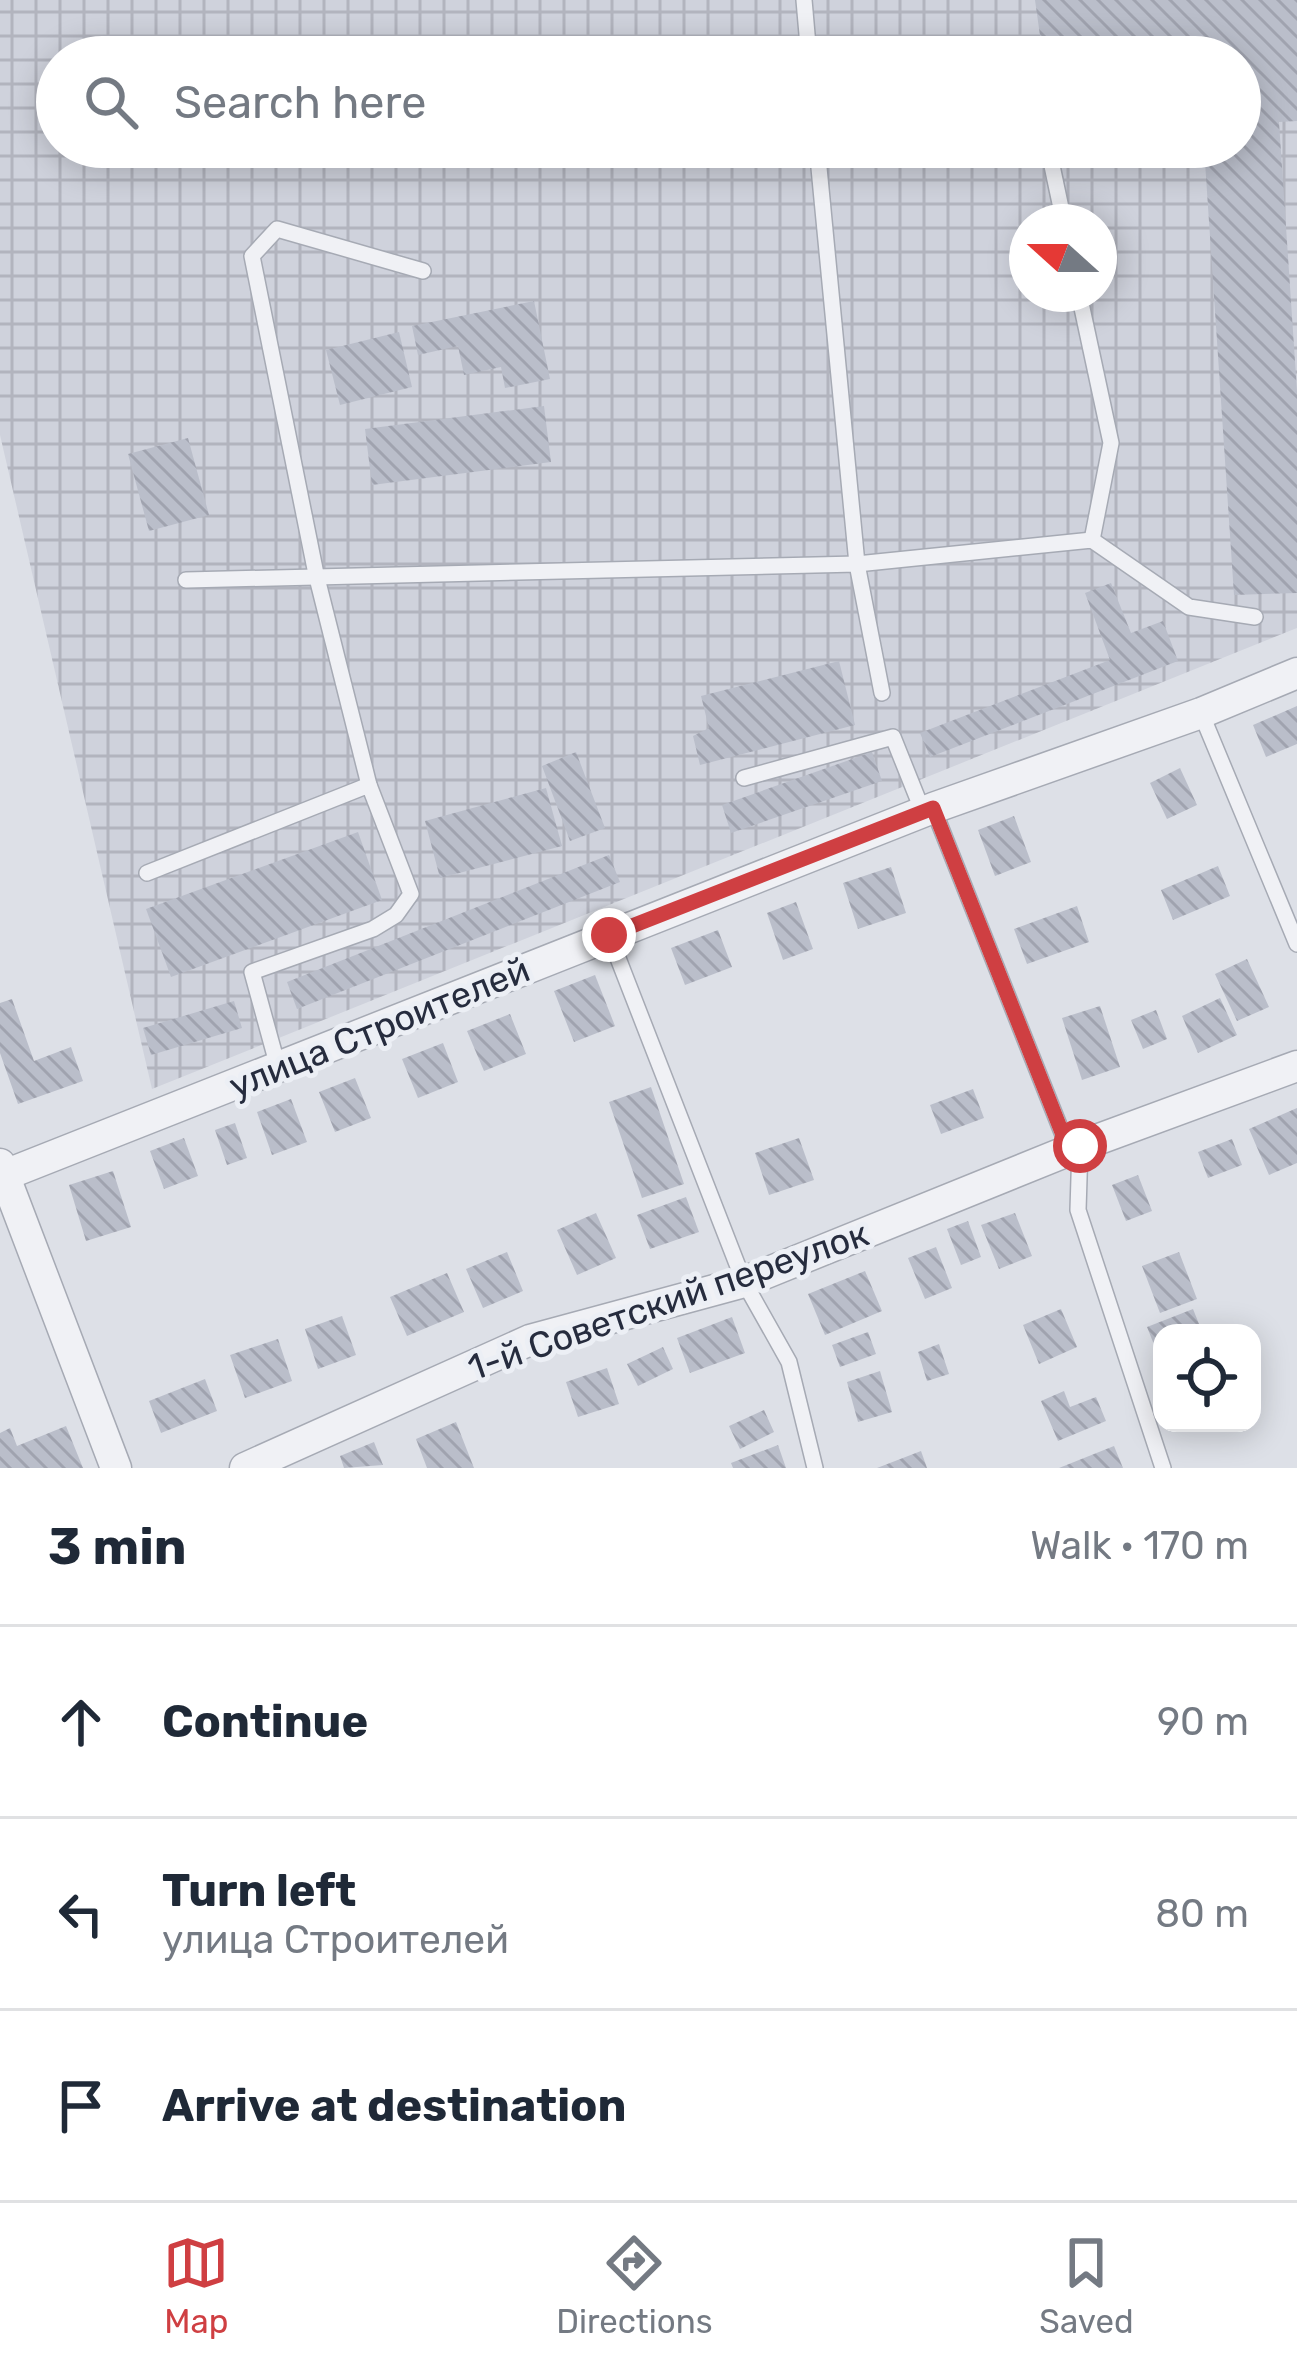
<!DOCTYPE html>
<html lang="en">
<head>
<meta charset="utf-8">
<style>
	body { margin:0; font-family:Rubik,sans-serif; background:#f6f6f7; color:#1f2937 }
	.controls { position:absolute; right:36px; bottom:36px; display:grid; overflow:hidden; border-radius:24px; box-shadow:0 6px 30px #0003 }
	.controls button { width:108px; height:108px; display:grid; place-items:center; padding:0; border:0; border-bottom:3px solid #e0e1e3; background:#fff; color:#1f2937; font:60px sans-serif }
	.compass { position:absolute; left:1009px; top:204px; width:108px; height:108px; border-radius:50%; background:#fff; box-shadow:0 6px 30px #0003; rotate:291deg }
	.stop { position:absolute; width:36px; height:36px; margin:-27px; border:9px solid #cf3f42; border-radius:50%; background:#fff }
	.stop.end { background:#cf3f42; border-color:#fff; box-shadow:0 3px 12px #0008 }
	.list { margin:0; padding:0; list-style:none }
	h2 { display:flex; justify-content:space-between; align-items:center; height:156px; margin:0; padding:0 48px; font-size:51px }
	h2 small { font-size:39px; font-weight:400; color:#747a83 }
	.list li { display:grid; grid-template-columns:78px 1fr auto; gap:36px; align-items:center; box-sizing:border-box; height:192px; padding:0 48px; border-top:3px solid #e0e1e3 }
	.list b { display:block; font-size:45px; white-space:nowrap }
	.list p { margin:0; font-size:39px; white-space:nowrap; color:#747a83 }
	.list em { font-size:39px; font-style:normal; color:#747a83 }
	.icon { flex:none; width:66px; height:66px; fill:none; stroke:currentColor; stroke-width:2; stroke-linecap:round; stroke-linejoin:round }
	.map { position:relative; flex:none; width:1297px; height:1468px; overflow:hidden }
	.search { position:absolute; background:#fff; box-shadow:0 6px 30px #0003; left:36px; right:36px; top:36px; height:132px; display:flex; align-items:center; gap:30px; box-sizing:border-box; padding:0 42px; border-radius:66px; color:#747a83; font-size:45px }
	.sheet { height:732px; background:#fff }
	nav { display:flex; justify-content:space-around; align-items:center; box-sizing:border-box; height:168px; border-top:3px solid #e0e1e3; background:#fff; font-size:33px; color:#747a83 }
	nav a { display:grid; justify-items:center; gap:6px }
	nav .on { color:#cf3f42 }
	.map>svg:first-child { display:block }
</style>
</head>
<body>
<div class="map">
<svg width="1297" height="1468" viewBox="0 0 1297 1468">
	<defs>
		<pattern id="industrial-grid" width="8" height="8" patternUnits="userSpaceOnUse" patternTransform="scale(3)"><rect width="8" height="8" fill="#cfd2dc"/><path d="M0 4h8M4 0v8" fill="none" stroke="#b2b4be"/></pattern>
		<pattern id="building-back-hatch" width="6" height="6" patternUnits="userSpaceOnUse" patternTransform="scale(3)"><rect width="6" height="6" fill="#babeca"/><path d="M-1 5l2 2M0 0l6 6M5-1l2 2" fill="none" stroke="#a0a3af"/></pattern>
	</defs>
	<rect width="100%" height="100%" fill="#dde0e7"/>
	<path fill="url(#industrial-grid)" fill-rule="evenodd" d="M0,0H1297V628L152,1089L0,435ZM57,57H1240V147H57ZM1027,222H1099V294H1027Z"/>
	<g fill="url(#building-back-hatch)">
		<path d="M1035,0H1297V121L1279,122L1297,391V593L1234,595L1204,147H1240V57H1043Z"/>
		<path d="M534,301L550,379L505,388L501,367L464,375L458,346L418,355L412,326Z"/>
		<path d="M399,332L412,387L340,405L326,350Z"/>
		<path d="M544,406L551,462L372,485L365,429Z"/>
		<path d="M188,438L209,515L149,531L128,454Z"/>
		<path d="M1111,583L1131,633L1163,621L1178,661L930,757L920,733L1110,660L1085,593Z"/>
		<path d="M839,661L855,725L700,765L693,736L709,728L701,696Z"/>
		<path d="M1297,706V744L1266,757L1253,725Z"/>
		<path d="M576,752L605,828L570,841L542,766Z"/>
		<path d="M872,752L882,781L731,833L722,805Z"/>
		<path d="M1180,768L1197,805L1167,819L1150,783Z"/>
		<path d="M546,788L562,846L440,878L425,821Z"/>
		<path d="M1014,816L1031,862L995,876L978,830Z"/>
		<path d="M358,832L382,900L171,977L146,909Z"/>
		<path d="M609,855L620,882L297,1009L287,982Z"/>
		<path d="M1218,866L1230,896L1173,920L1161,890Z"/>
		<path d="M891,867L906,913L858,929L843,883Z"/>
		<path d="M796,902L813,949L783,960L767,913Z"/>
		<path d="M1077,906L1089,942L1027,964L1014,929Z"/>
		<path d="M718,930L732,967L685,985L671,948Z"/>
		<path d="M1247,959L1269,1007L1237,1021L1215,974Z"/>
		<path d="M595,975L615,1026L574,1042L554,991Z"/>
		<path d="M1220,998L1237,1035L1198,1053L1182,1016Z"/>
		<path d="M12,999L34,1061L71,1047L83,1081L18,1104L0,1053V1003Z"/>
		<path d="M234,1001L242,1028L151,1055L143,1028Z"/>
		<path d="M1100,1006L1120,1067L1082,1080L1062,1018Z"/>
		<path d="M1156,1010L1167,1039L1143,1049L1131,1020Z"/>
		<path d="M510,1014L526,1054L484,1071L467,1031Z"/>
		<path d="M443,1043L458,1082L418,1098L402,1059Z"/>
		<path d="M355,1078L371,1118L335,1132L319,1092Z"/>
		<path d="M651,1087L684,1184L642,1198L609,1102Z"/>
		<path d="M973,1089L984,1118L941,1134L930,1105Z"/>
		<path d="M291,1099L307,1142L272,1155L257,1112Z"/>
		<path d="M1297,1108V1163L1269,1175L1249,1129Z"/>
		<path d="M235,1123L247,1158L227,1165L215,1130Z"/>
		<path d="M184,1138L198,1176L164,1189L150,1151Z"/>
		<path d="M799,1138L814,1180L769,1195L755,1153Z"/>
		<path d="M1232,1139L1242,1165L1208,1178L1198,1152Z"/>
		<path d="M113,1171L131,1227L86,1241L69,1185Z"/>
		<path d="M1138,1175L1152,1211L1126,1221L1112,1185Z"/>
		<path d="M686,1197L699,1232L650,1249L637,1215Z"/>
		<path d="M596,1213L616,1258L577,1275L557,1230Z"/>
		<path d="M1015,1213L1032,1256L999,1269L981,1225Z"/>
		<path d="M968,1221L981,1257L961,1265L947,1229Z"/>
		<path d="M936,1247L952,1288L925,1299L908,1258Z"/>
		<path d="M507,1252L523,1291L483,1308L466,1269Z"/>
		<path d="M1179,1252L1197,1299L1160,1313L1142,1266Z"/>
		<path d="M865,1271L882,1311L825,1335L808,1294Z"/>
		<path d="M447,1273L464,1312L407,1336L390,1297Z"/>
		<path d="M1061,1309L1077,1347L1039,1364L1023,1325Z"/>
		<path d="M1193,1309L1201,1329L1162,1333V1344L1155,1347L1147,1327Z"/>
		<path d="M342,1316L356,1355L318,1369L305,1329Z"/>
		<path d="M732,1317L745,1353L690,1373L677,1338Z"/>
		<path d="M868,1332L876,1354L840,1367L832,1345Z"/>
		<path d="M278,1339L292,1381L245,1398L230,1355Z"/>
		<path d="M939,1344L949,1374L927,1381L918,1352Z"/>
		<path d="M663,1347L673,1369L638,1386L627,1364Z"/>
		<path d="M607,1368L619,1404L578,1417L566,1382Z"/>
		<path d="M880,1371L892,1412L858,1422L847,1382Z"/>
		<path d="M205,1379L217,1411L161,1433L149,1401Z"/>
		<path d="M1064,1391L1070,1407L1096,1397L1106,1421L1058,1441L1041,1401Z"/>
		<path d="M764,1410L774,1432L740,1449L729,1426Z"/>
		<path d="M456,1422L474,1468H427L416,1439Z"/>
		<path d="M66,1426L83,1468H0V1433L10,1428L17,1446Z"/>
		<path d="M374,1442L383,1465L344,1468L340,1456Z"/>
		<path d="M778,1445L786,1468H733L731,1463Z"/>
		<path d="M1114,1446L1123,1468H1059Z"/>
		<path d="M921,1451L927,1468H877Z"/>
	</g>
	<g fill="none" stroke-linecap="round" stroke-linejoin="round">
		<defs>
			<g id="service">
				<path d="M804,0L809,57"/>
				<path d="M817,147L857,564L1092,540L1189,607L1255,617"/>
				<path d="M1048,147L1064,222"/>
				<path d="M1079,294L1111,443L1092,540"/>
				<path d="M186,580L857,564L882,693"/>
				<path d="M1201,713L1297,944"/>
				<path d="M744,778L893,737L923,812"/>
				<path d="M369,785L316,574L252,256L277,229L423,271"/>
				<path d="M933,808L1063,1135L1080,1146L1078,1210L1163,1468"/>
				<path d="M147,873L369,785L411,894L396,915L373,929L252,972L278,1067"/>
				<path d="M609,935L744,1282L789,1362L815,1468"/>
			</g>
			<g id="minor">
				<path d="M0,1164L116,1468"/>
				<path d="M0,1177L933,808L1201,713L1297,673"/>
				<path d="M245,1468L530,1340L744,1282L1080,1146L1297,1066"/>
			</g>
		</defs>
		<use href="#service" stroke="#a6aab4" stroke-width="18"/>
		<use href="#minor" stroke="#a6aab4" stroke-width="33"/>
		<use href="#service" stroke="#f0f1f5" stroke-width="15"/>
		<use href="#minor" stroke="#f0f1f5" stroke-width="30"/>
	</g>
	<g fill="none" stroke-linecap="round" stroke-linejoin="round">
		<path stroke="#cf3f42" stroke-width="15" d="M609,935L933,808L1063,1135L1080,1146"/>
	</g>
	<g text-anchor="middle" stroke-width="10" stroke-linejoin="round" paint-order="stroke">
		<g font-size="36" fill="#262c3e" stroke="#eceff5">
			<text transform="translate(379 1027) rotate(-22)" y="13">улица Строителей</text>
			<text transform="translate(668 1300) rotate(-19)" y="13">1-й Советский переулок</text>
		</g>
	</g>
</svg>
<div class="controls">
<button><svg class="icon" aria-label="locate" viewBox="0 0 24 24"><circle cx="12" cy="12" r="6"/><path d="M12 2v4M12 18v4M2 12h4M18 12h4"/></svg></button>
</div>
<svg class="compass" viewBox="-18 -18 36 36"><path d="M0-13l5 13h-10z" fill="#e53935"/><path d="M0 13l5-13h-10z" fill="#747a83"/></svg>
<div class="stop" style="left:1080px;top:1146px"></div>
<div class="stop end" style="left:609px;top:935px"></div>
<div class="search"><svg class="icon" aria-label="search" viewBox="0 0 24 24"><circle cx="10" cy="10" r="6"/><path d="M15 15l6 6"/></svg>Search here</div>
</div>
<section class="sheet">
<h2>3 min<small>Walk · 170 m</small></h2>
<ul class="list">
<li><svg class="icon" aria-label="ahead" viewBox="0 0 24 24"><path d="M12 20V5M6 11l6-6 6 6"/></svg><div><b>Continue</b></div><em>90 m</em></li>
<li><svg class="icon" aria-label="left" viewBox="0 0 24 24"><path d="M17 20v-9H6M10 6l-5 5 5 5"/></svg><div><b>Turn left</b><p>улица Строителей</p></div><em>80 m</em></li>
<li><svg class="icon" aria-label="arrive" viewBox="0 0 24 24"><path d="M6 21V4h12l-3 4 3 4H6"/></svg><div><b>Arrive at destination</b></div></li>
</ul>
</section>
<nav>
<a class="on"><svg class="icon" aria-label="map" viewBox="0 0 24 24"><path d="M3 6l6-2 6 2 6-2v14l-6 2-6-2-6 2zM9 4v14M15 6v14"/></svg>Map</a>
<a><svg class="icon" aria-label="directions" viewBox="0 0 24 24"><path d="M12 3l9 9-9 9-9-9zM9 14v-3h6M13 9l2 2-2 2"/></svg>Directions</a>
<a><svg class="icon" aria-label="saved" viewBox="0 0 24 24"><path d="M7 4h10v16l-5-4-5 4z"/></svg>Saved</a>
</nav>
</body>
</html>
